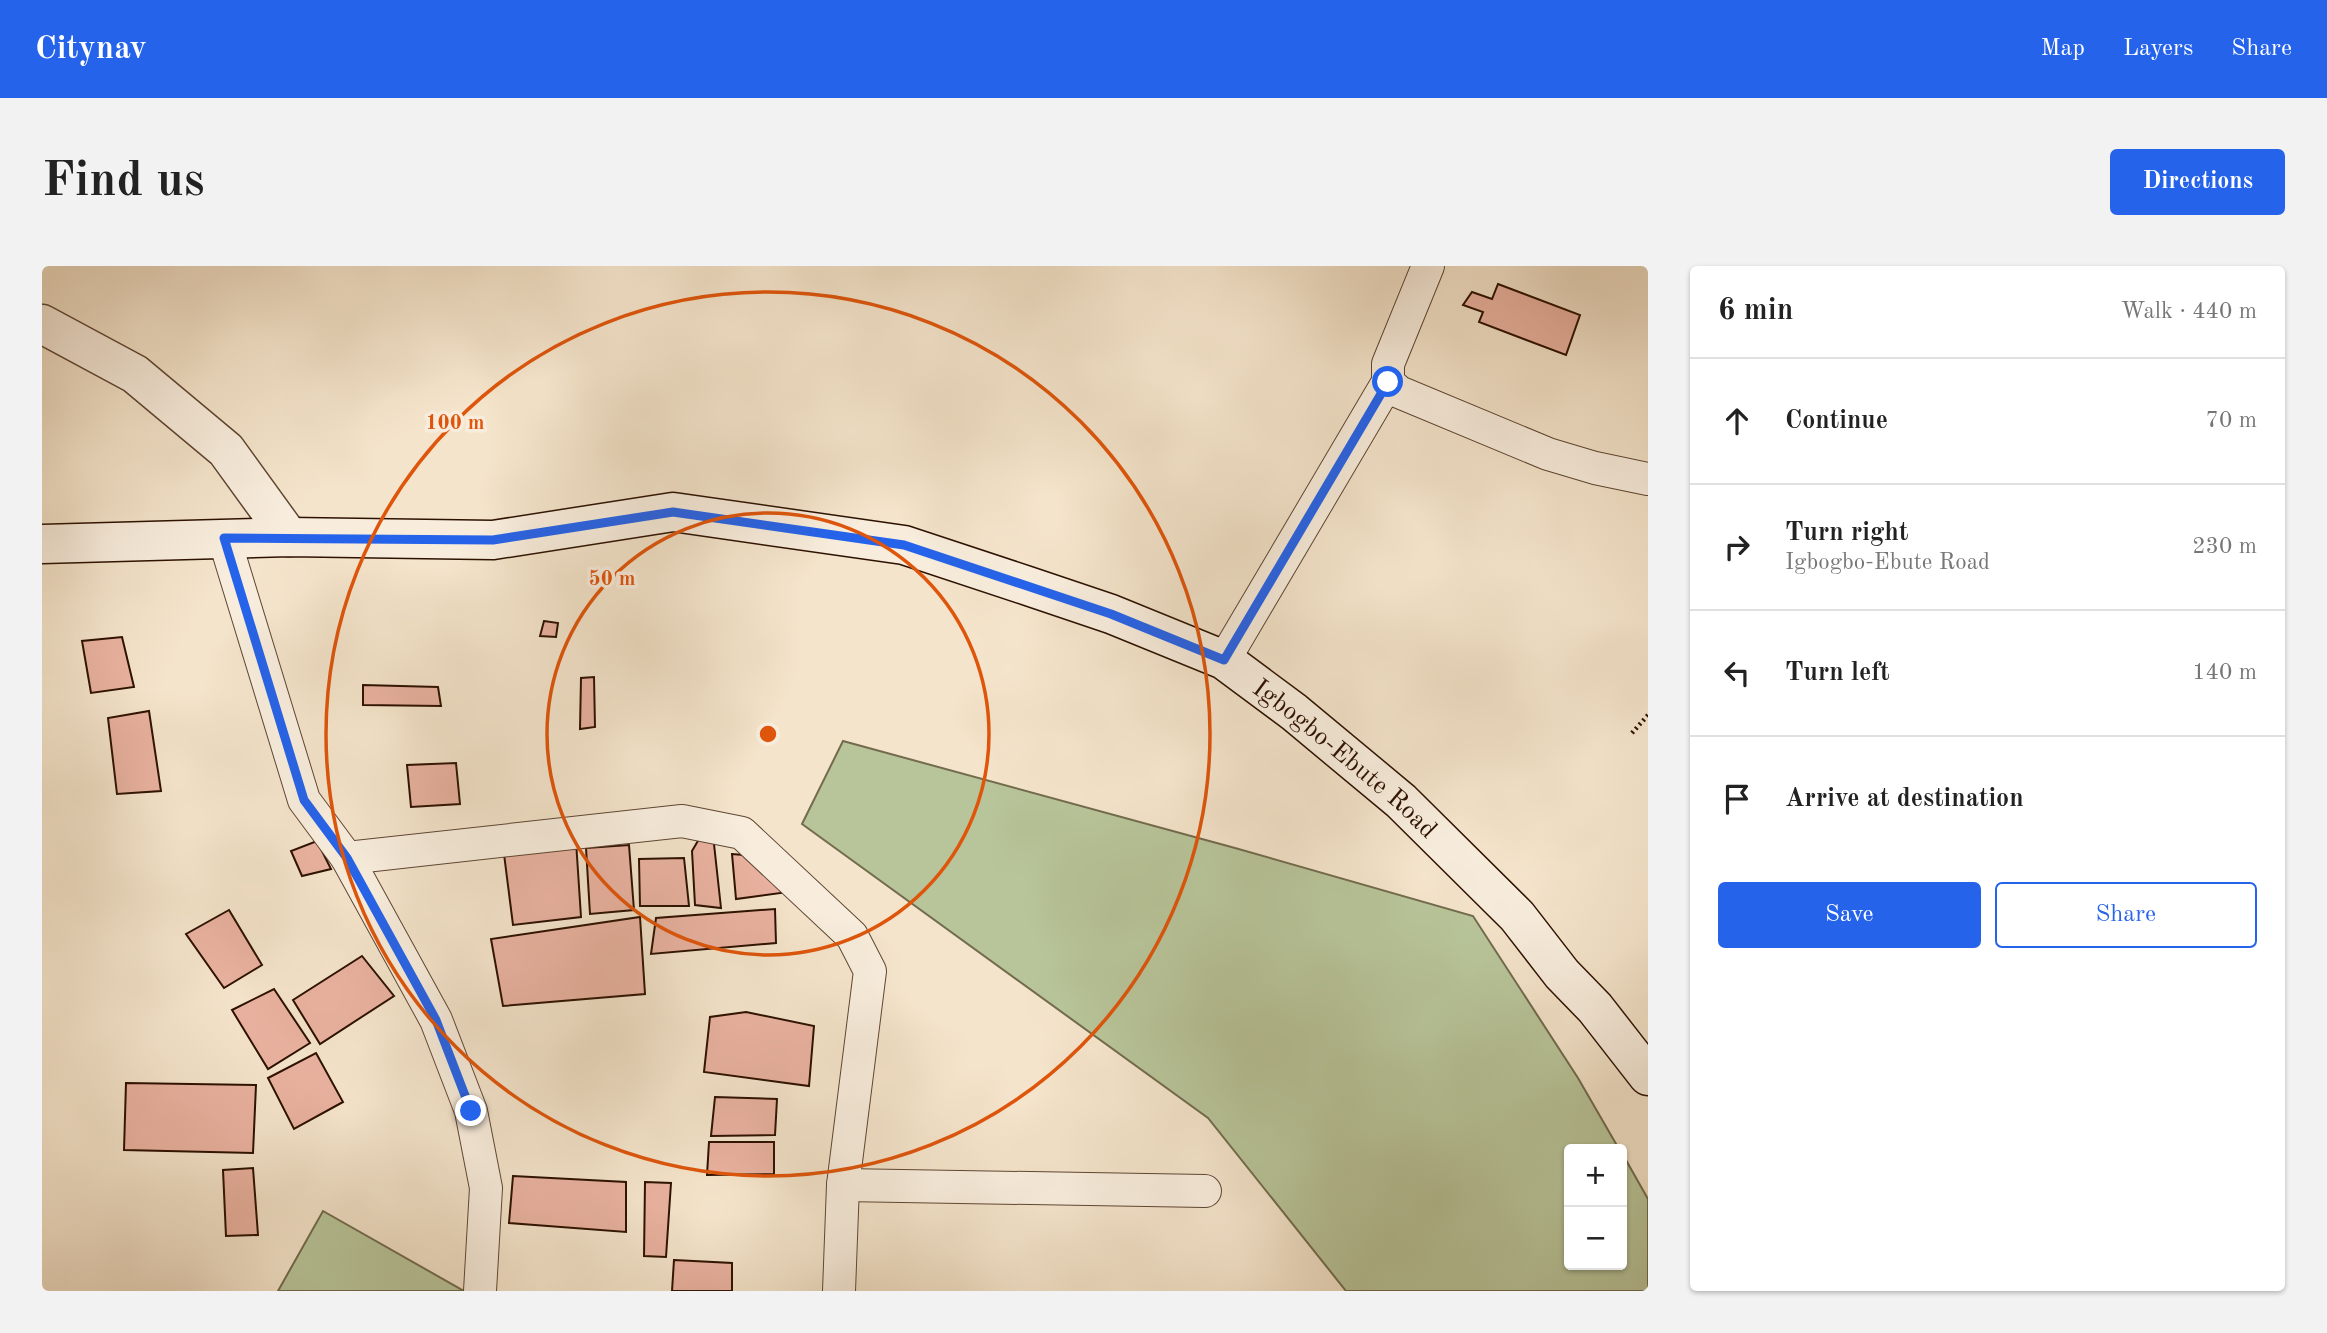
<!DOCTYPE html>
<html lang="en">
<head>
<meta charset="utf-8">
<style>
	body { margin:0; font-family:"Old Standard TT",serif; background:#f2f2f2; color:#222 }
	.controls { position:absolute; right:21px; bottom:21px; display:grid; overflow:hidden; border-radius:7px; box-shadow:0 2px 5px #0004 }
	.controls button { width:63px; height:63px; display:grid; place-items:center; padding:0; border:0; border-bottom:2px solid #e0e0e0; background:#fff; color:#222; font:35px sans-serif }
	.stop { position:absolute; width:21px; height:21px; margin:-16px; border:5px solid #2563eb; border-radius:50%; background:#fff }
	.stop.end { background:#2563eb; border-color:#fff; box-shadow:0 2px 7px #0008 }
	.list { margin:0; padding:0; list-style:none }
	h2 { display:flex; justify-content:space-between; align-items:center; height:91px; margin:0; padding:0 28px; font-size:30px }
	h2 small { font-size:23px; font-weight:400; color:#767676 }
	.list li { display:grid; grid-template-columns:46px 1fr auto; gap:21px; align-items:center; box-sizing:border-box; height:126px; padding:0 28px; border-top:2px solid #e0e0e0 }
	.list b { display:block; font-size:26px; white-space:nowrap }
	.list p { margin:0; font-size:23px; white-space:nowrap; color:#767676 }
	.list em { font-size:23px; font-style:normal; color:#767676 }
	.actions { display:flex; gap:14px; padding:21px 28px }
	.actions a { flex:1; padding:16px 0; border:2px solid #2563eb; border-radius:7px; text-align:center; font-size:24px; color:#2563eb }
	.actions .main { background:#2563eb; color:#fff }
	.icon { flex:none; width:38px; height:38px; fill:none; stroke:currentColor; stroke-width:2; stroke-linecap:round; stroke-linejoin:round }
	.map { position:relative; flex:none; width:1606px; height:1025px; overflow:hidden; border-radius:7px }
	header { display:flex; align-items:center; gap:42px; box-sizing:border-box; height:98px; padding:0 35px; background:#2563eb; color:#fff }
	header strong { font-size:33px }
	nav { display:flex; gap:38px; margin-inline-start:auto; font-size:24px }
	.intro { display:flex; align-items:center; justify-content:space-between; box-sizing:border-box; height:168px; padding:0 42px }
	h1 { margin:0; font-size:49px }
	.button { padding:18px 32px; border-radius:7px; background:#2563eb; color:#fff; font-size:24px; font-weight:700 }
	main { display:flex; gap:42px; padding:0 42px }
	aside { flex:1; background:#fff; border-radius:7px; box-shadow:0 2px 5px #0004 }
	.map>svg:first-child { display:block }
</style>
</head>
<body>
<header>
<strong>Citynav</strong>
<nav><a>Map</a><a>Layers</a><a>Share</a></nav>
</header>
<div class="intro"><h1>Find us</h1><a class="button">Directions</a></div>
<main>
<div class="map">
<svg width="1606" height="1025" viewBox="0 0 1606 1025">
	<rect width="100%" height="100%" fill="#f4e4cb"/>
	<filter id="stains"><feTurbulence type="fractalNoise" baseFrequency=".00286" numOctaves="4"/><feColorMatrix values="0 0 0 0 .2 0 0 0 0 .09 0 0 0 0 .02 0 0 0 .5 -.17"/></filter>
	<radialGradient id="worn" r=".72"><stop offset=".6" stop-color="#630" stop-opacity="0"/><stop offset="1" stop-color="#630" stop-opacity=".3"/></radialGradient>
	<g fill="#b8c59a" stroke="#726b4d" stroke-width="2">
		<path d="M801,475L1193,582L1431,650L1536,812L1577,883H1527V999H1580V887L1606,933V1025H1304L1166,852L760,558Z"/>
		<path d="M281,945L422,1025H236Z"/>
	</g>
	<g fill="#e9b2a0" stroke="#2d1100" stroke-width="2">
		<path d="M1456,18L1538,49L1524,89L1437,56L1441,46L1421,39L1430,26L1450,33Z"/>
		<path d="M502,355L516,357L514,371L498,370Z"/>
		<path d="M80,371L92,421L49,427L40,375Z"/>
		<path d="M552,411L553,461L538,463L539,412Z"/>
		<path d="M321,419L396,421L399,440L321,439Z"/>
		<path d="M107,445L119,525L75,528L66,452Z"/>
		<path d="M414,497L418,538L369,541L365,499Z"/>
		<path d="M671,569L679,642L653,639L650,585L657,573Z"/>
		<path d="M275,575L289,603L260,610L249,585Z"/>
		<path d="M534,575L539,651L471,659L462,588Z"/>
		<path d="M587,579L592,644L548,648L544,582Z"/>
		<path d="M690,588L726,591L737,611L739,627L694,633Z"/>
		<path d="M642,592L647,640H598L597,593Z"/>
		<path d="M733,643L734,677L609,688L614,652Z"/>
		<path d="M187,644L220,699L182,722L144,668Z"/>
		<path d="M598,651L603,728L461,740L449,673Z"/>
		<path d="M320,690L352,730L278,778L251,734Z"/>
		<path d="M232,723L268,777L226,803L190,744Z"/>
		<path d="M704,746L772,760L767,820L662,806L668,751Z"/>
		<path d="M274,787L301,836L252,863L226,812Z"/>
		<path d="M84,817L214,819L211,887L82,884Z"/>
		<path d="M673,831L735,833L733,869L669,870Z"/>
		<path d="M667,876H732V908L665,909Z"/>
		<path d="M211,902L216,969L184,970L181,904Z"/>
		<path d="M471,910L584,916V966L467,957Z"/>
		<path d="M603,916L629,917L624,991L602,990Z"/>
		<path d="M632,994L690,997V1025H630Z"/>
	</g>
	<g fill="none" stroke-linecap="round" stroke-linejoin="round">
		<defs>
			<g id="minor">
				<path d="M1386,0L1346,98V116L1357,126L1506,188L1553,202L1606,213"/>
				<path d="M182,272L262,534L305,592L394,754L429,845L444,922L438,1025"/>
				<path d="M1182,394L1346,116"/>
				<path d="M305,592L640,555L700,567L810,670L828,705L801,919L797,1025"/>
				<path d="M801,919L1163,925"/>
			</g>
			<path id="tertiary" d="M0,58L93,108L184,184L247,271"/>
			<g id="secondary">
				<path id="s1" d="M0,278L247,271L451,274L631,246L862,279L986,320L1069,348L1182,394L1252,446L1359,535L1475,650L1520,708L1553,742L1606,810"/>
			</g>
		</defs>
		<use href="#minor" stroke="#5f4633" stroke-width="34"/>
		<use href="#tertiary" stroke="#5f4633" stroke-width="41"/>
		<use href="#secondary" stroke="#2d1100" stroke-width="41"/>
		<path stroke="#2d1100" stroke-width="4.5" stroke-dasharray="2 3.5" stroke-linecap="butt" d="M1590,467L1606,449"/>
		<use href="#minor" stroke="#f8eddd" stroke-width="32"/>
		<use href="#tertiary" stroke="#f8eddd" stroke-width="38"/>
		<use href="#secondary" stroke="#f8eddd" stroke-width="38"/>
	</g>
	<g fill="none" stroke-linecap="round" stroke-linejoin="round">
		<path stroke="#2563eb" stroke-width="9" d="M429,845L394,754L305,592L262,534L182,272L451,274L631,246L862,279L1069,348L1182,394L1346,116"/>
	</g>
	<g fill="none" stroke="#df550b" stroke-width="3.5">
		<circle cx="726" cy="468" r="221"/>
		<circle cx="726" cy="468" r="442"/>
	</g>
	<g text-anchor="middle" stroke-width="7" stroke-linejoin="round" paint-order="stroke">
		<g font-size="26" fill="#2d1100" stroke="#f8eddd">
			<text dy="9" stroke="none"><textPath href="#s1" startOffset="1363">Igbogbo-Ebute Road</textPath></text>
		</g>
	</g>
	<circle cx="726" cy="468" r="10" fill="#df550b" stroke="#f8eddd" stroke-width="3.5"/>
	<g font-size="21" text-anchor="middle" font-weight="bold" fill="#df550b" stroke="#f8eddd" stroke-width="7" stroke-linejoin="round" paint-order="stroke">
		<text x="413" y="163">100 m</text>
		<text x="570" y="319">50 m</text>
	</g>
	<rect width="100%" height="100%" filter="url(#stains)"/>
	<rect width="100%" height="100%" fill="url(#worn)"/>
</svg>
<div class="controls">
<button>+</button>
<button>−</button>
</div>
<div class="stop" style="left:1346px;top:116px"></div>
<div class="stop end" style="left:429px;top:845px"></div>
</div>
<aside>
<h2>6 min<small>Walk · 440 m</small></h2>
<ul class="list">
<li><svg class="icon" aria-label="ahead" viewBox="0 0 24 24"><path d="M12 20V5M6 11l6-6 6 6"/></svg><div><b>Continue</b></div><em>70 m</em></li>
<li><svg class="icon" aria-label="right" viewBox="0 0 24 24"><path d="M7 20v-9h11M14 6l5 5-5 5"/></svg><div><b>Turn right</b><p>Igbogbo-Ebute Road</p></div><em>230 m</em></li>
<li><svg class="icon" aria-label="left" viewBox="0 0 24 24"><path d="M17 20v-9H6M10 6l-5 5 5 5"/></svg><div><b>Turn left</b></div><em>140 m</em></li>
<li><svg class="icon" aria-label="arrive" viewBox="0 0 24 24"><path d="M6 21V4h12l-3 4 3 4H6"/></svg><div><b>Arrive at destination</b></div></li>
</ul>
<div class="actions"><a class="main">Save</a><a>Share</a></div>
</aside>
</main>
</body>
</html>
